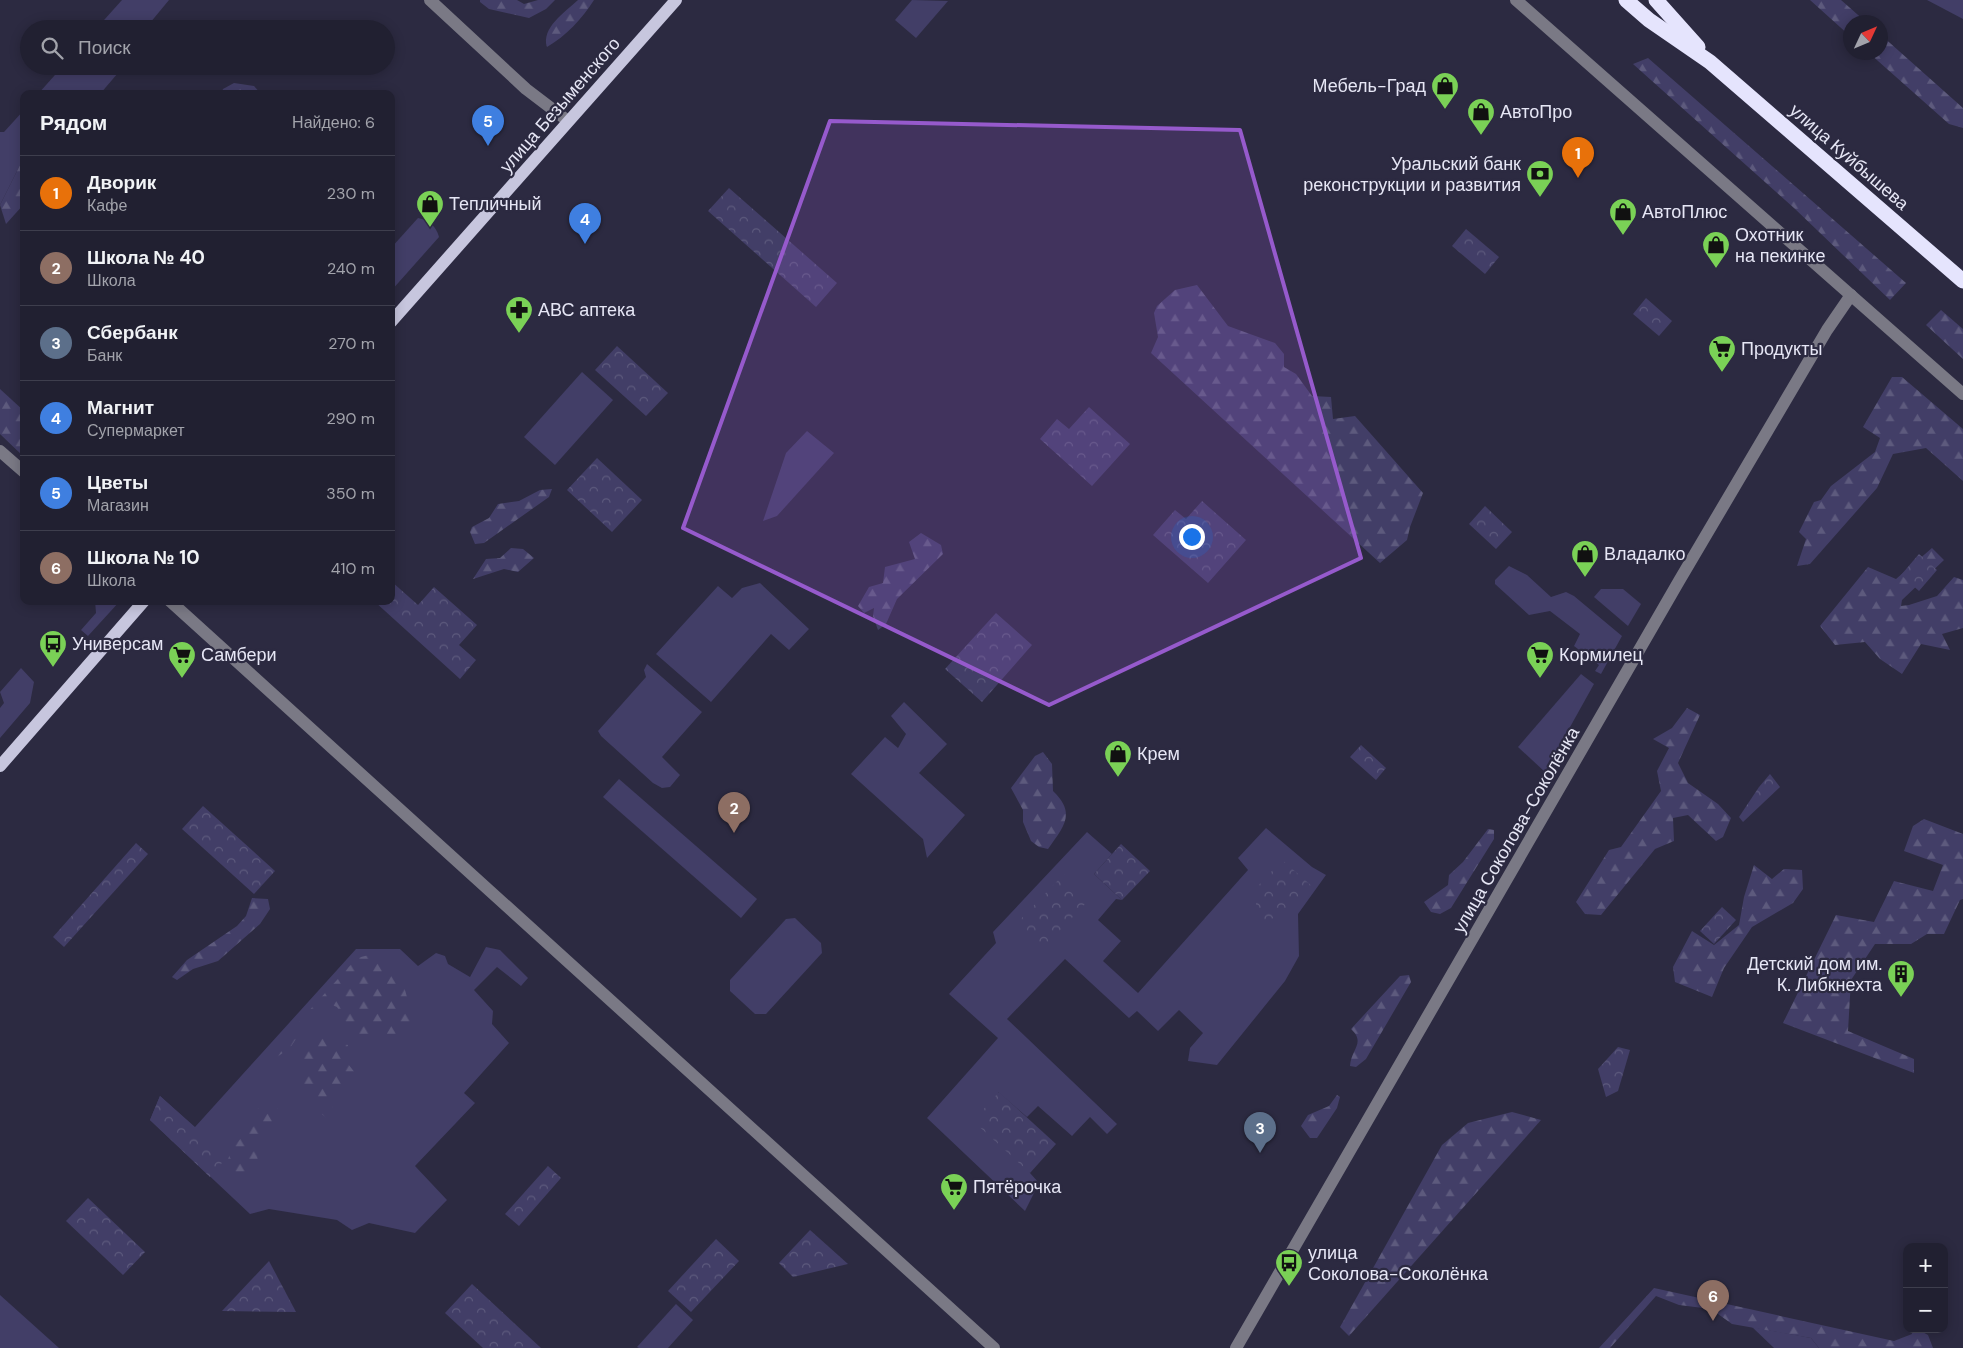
<!DOCTYPE html>
<html lang="ru">
<head>
<meta charset="utf-8">
<style>
	body { margin:0; font-family:"DM Sans",sans-serif; background:#292839; color:#f1f3f6 }
	.controls { position:absolute; right:15px; bottom:15px; display:grid; overflow:hidden; border-radius:10px; box-shadow:0 2px 12px #0003 }
	.controls button { width:45px; height:45px; display:grid; place-items:center; padding:0; border:0; border-bottom:1px solid #3e3e4d; background:#212031; color:#f1f3f6; font:25px sans-serif }
	.compass { position:absolute; left:1843px; top:15px; width:45px; height:45px; border-radius:50%; background:#212031; box-shadow:0 2px 12px #0003; rotate:46deg }
	.you { position:absolute; left:1191px; top:536px; width:18px; height:18px; margin:-12px; border:4px solid #fff; border-radius:50%; background:#1a73e8; box-shadow:0 0 0 8px #1a73e833 }
	.badge { display:grid; place-items:center; width:32px; height:32px; border-radius:50%; background:#7ad156; color:#fff; font-size:16px; font-weight:700 }
	.pin { position:absolute; translate:-50% -41px; filter:drop-shadow(0 1px 2px #0008) }
	.pin::after { content:''; position:absolute; top:26px; width:18px; height:15px; background:inherit; clip-path:polygon(0 0,100% 0,50% 100%) }
	.list { margin:0; padding:0; list-style:none }
	h2 { display:flex; justify-content:space-between; align-items:center; height:65px; margin:0; padding:0 20px; font-size:21px }
	h2 small { font-size:16px; font-weight:400; color:#a2a3ab }
	.list li { display:grid; grid-template-columns:32px 1fr auto; gap:15px; align-items:center; box-sizing:border-box; height:75px; padding:0 20px; border-top:1px solid #3e3e4d }
	.list b { display:block; font-size:19px; white-space:nowrap }
	.list p { margin:0; font-size:16px; white-space:nowrap; color:#a2a3ab }
	.list em { font-size:16px; font-style:normal; color:#a2a3ab }
	.icon { flex:none; width:28px; height:28px; fill:none; stroke:currentColor; stroke-width:2; stroke-linecap:round; stroke-linejoin:round }
	.map { position:relative; flex:none; width:1963px; height:1348px; overflow:hidden }
	.search { position:absolute; background:#212031; box-shadow:0 2px 12px #0003; left:20px; top:20px; width:375px; height:55px; display:flex; align-items:center; gap:12px; box-sizing:border-box; padding:0 18px; border-radius:28px; color:#a2a3ab; font-size:19px }
	.panel { position:absolute; background:#212031; box-shadow:0 2px 12px #0003; left:20px; top:90px; width:375px; height:515px; border-radius:10px }
	.map>svg:first-child { display:block }
</style>
</head>
<body>
<div class="map">
<svg width="1963" height="1348" viewBox="0 0 1963 1348">
	<defs>
		<pattern id="forest-firs" width="22" height="20" patternUnits="userSpaceOnUse" patternTransform="scale(1.25)"><rect width="22" height="20" fill="#423e67"/><path d="M5 1l3.5 6h-7zM16 11l3.5 6h-7z" fill="#5d5a7d"/></pattern>
		<pattern id="park-crowns" width="20" height="18" patternUnits="userSpaceOnUse" patternTransform="scale(1.25)"><rect width="20" height="18" fill="#423e67"/><path d="M2 6a3 3 0 1 1 6 0M12 15a3 3 0 1 1 6 0" fill="none" stroke="#5d5a7d"/></pattern>
	</defs>
	<rect width="100%" height="100%" fill="#2c2a41"/>
	<g fill="#423e67">
		<path d="M122,0H169L145,29H96Z"/>
		<path d="M912,0L948,1L916,38L895,20Z"/>
		<path d="M1927,0H1963V19Z"/>
		<path d="M63,66H124L100,94H38Z"/>
		<path d="M24,110V157L0,205V132H4Z"/>
		<path d="M418,218C429,220 436,226 439,237L391,291V248Z"/>
		<path d="M582,372L613,400L555,465L524,437Z"/>
		<path d="M807,431L834,453L777,516L763,521L786,453Z"/>
		<path d="M1509,566L1527,575L1551,597L1566,592L1574,596L1622,636L1601,674L1595,671L1599,665L1574,646L1580,634L1550,611L1529,615L1495,584V580Z"/>
		<path d="M760,583L809,629L789,650L771,634L711,702L656,654L718,586L732,598L742,588Z"/>
		<path d="M1601,589H1623L1641,604L1628,626L1594,597Z"/>
		<path d="M95,601H120L88,636L81,630L96,613Z"/>
		<path d="M647,664L702,712L662,757L680,775L670,787L662,788L653,783L601,736L598,731L646,677L644,670Z"/>
		<path d="M21,668L34,682L30,703L0,738V708L4,703L0,692Z"/>
		<path d="M1581,674L1594,684L1545,772L1518,747Z"/>
		<path d="M904,702L947,744L919,773L965,815L927,858L923,839L851,774L885,737L898,748L906,734L891,716Z"/>
		<path d="M619,779L757,899L741,918L603,797Z"/>
		<path d="M1266,828L1312,867L1326,875L1298,914L1299,956L1285,981L1217,1065L1188,1061L1190,1048L1203,1033L1179,1010L1158,1031L1137,1011L1129,1018L1065,959L1007,1019L1117,1124L1107,1134L1090,1117L1072,1136L1038,1106L1027,1117L998,1092L1030,1173L1039,1183L1025,1211L927,1118L998,1038L949,994L996,943L993,932L1087,832L1112,854L1094,874L1122,900L1116,899L1098,920L1121,941L1103,961L1138,993L1248,870L1238,858Z"/>
		<path d="M795,918L821,943L822,953L766,1014H755L730,991V980L786,919Z"/>
		<path d="M486,947L500,950L528,978L521,986L497,967L474,990L493,1011L492,1024L509,1043L464,1093L475,1103L415,1166L447,1200L415,1233L369,1223L352,1230L337,1220L269,1209L250,1214L150,1120L160,1096L195,1127L356,949H400L418,966L436,953L445,956L448,964L470,977Z"/>
		<path d="M0,1295L59,1348H0Z"/>
		<path d="M676,1304L693,1320L668,1348H639L637,1347Z"/>
		<path d="M1752,1327L1811,1338L1819,1348H1774Z"/>
	</g>
	<g fill="url(#forest-firs)">
		<path d="M480,0H517L524,4L538,0H555L546,9L529,18L489,9L480,2Z"/>
		<path d="M578,0H594C582,19 566,36 547,47C541,28 565,12 578,0Z"/>
		<path d="M1810,0H1841L1866,22H1850V36Z"/>
		<path d="M1881,35L1963,108V128L1949,124L1869,53L1880,52Z"/>
		<path d="M1648,58L1906,283L1890,300L1794,208L1633,64Z"/>
		<path d="M234,83L254,86L261,94H221L223,89Z"/>
		<path d="M24,157V204L6,224L0,205Z"/>
		<path d="M1197,285L1228,326L1275,343L1284,354V367L1296,374L1312,396L1331,397L1333,419L1355,416L1423,493L1410,527L1407,540L1380,563L1151,353L1158,337L1154,313L1157,306L1175,290Z"/>
		<path d="M1941,310L1963,329V359L1926,325Z"/>
		<path d="M1892,377H1902L1963,429V481L1926,448L1893,454L1877,488L1810,564L1797,566L1806,539L1799,532L1814,502L1821,500L1831,486L1875,452L1880,438L1863,427Z"/>
		<path d="M0,389L24,411V457L0,434Z"/>
		<path d="M552,489L549,497L484,543L475,544L470,532L472,527L489,518L498,504L519,501L540,490Z"/>
		<path d="M921,533L941,545L943,554L897,599L886,624L878,630L873,616L874,608L864,613L858,606L869,587L883,583L885,567L915,559L909,542Z"/>
		<path d="M511,548L523,549L534,558L518,572L504,569L473,579L486,559L500,558Z"/>
		<path d="M1932,548L1944,560L1902,600L1901,606L1909,605L1937,596L1954,577L1963,580V628L1942,634L1950,650L1921,644L1902,674L1880,659L1865,642L1835,645L1820,626L1868,567L1896,579Z"/>
		<path d="M1687,708L1700,715L1678,763L1688,783L1718,804L1731,818L1723,837L1716,841L1688,815L1673,818L1674,841L1655,849L1601,915L1585,914L1576,902L1609,850L1621,847L1661,791L1657,771L1669,748L1653,739L1672,728Z"/>
		<path d="M1043,752L1052,764L1053,791C1077,814 1063,827 1048,849L1039,847L1031,841L1023,822V810L1011,788L1035,756Z"/>
		<path d="M1924,819L1963,834V899L1960,900L1944,934H1927L1911,944H1875L1851,980L1848,1031L1914,1059V1073L1783,1023L1836,915L1874,922L1894,881L1933,891L1943,865L1904,851L1913,826Z"/>
		<path d="M1488,829L1494,830V839L1451,908L1440,914L1431,912L1424,902L1448,885L1449,875L1463,862Z"/>
		<path d="M1754,865L1772,879L1784,869L1802,870L1803,889L1793,903L1752,927L1724,968L1712,997L1675,982L1673,967L1692,931L1714,945L1739,925L1744,897Z"/>
		<path d="M252,898L268,899L270,909L260,924L218,961L193,969L177,980L172,977L187,960L237,926L246,916Z"/>
		<path d="M369,955L371,966L385,960L393,968V977L403,983L416,1029L374,1039L355,1037L337,1007L330,1004L307,1022L290,1048L274,1059L266,1058L357,958Z"/>
		<path d="M1409,975L1411,982L1366,1059L1356,1067L1350,1066C1351,1049 1366,1043 1351,1029L1400,976Z"/>
		<path d="M330,1031L333,1041L348,1045L344,1059L360,1079L339,1092L327,1119L319,1111L318,1099L302,1086L301,1071L297,1062C306,1048 313,1033 330,1031Z"/>
		<path d="M1337,1095L1340,1097L1337,1108L1317,1138H1310L1301,1126L1308,1115L1329,1106Z"/>
		<path d="M263,1105L278,1109L282,1119C264,1135 253,1139 259,1166L244,1183L237,1185L224,1171L232,1148L251,1127C250,1115 253,1112 263,1105Z"/>
		<path d="M1512,1112L1541,1120L1349,1336L1340,1327L1442,1145L1468,1123Z"/>
		<path d="M1654,1288L1894,1341L1912,1334L1911,1329H1917L1928,1335L1933,1348H1819L1811,1338L1732,1324L1711,1309L1679,1305L1656,1296L1610,1348H1599Z"/>
	</g>
	<g fill="url(#park-crowns)">
		<path d="M729,188L837,283L816,307L708,211Z"/>
		<path d="M1466,229L1499,257L1485,274L1452,246Z"/>
		<path d="M1646,298L1672,321L1659,336L1633,314Z"/>
		<path d="M617,346L668,393L646,416L595,370Z"/>
		<path d="M1089,407L1130,444L1092,486L1040,439L1057,419L1069,429Z"/>
		<path d="M597,458L642,500L612,532L567,490Z"/>
		<path d="M1202,501L1246,540L1208,583L1153,535L1175,510L1186,519Z"/>
		<path d="M1485,506L1512,532L1496,549L1469,524Z"/>
		<path d="M1919,554L1937,570L1919,591L1901,575Z"/>
		<path d="M391,581L418,605L434,587L477,625L459,645L476,660L460,679L374,601H391Z"/>
		<path d="M996,613L1032,645L982,702L945,669Z"/>
		<path d="M1361,745L1386,768L1376,780L1350,757Z"/>
		<path d="M1770,774L1780,787L1743,822L1739,817L1759,787Z"/>
		<path d="M203,806L275,871L254,894L182,829Z"/>
		<path d="M136,843L148,854L64,947L53,937Z"/>
		<path d="M1121,844L1150,871L1122,900L1094,874Z"/>
		<path d="M1282,860L1313,887L1289,915L1255,922L1257,887Z"/>
		<path d="M1064,874L1090,899L1042,949L1016,924Z"/>
		<path d="M1722,907L1736,920L1714,944L1700,931Z"/>
		<path d="M1618,1047L1630,1050L1618,1091L1606,1097L1598,1069Z"/>
		<path d="M999,1092L1056,1144L1030,1173L973,1121Z"/>
		<path d="M160,1096L227,1157L210,1177L150,1120Z"/>
		<path d="M548,1166L561,1178L519,1226L505,1214Z"/>
		<path d="M88,1198L145,1252L123,1275L66,1221Z"/>
		<path d="M810,1230L848,1264L793,1277L779,1263Z"/>
		<path d="M716,1239L739,1261L691,1312L668,1291Z"/>
		<path d="M269,1261L296,1312L222,1311Z"/>
		<path d="M472,1284L541,1348H483L445,1313Z"/>
	</g>
	<g fill="none" stroke-linecap="round" stroke-linejoin="round">
		<g stroke="#7a7985" stroke-width="12">
			<path d="M430,0L526,89L568,121"/>
			<path d="M1516,0L1963,394"/>
			<path d="M0,451L24,472"/>
			<path d="M170,601L994,1348"/>
			<path d="M1236,1348L1679,581L1827,330L1851,295"/>
		</g>
		<g stroke="#c7c6de" stroke-width="12">
			<path d="M391,322L676,0"/>
			<path d="M0,766L144,601"/>
		</g>
		<g stroke="#e5e4fd" stroke-width="15">
			<path d="M1626,0L1649,20L1710,62L1963,281"/>
			<path d="M1656,0L1698,47"/>
		</g>
	</g>
	<path fill="#965acc" fill-opacity="0.2" stroke="#965acc" stroke-width="4" stroke-linejoin="round" d="M830,121L1240,130L1361,558L1049,705L683,528Z"/>
	<defs>
		<symbol id="shop-pin" viewBox="-11 -11 22 30"><path d="M0 17L-7.5 6A9.5 9.5 0 1 1 7.5 6Z" fill="#7ad156" stroke="#2c2a41"/><path d="M-5-2.5h2.3a2.7 3.5 0 0 1 5.4 0H5L5.5 6h-11ZM-1.5-2.5h3a1.5 2.3 0 0 0-3 0Z" fill="#111"/></symbol>
		<symbol id="bank-pin" viewBox="-11 -11 22 30"><path d="M0 17L-7.5 6A9.5 9.5 0 1 1 7.5 6Z" fill="#7ad156" stroke="#2c2a41"/><path d="M-6-4H6V4H-6ZM0-2.3a2.3 2.3 0 1 0 0 4.6a2.3 2.3 0 1 0 0-4.6Z" fill="#111"/></symbol>
		<symbol id="pharmacy-pin" viewBox="-11 -11 22 30"><path d="M0 17L-7.5 6A9.5 9.5 0 1 1 7.5 6Z" fill="#7ad156" stroke="#2c2a41"/><path d="M-2-6h4v4h4v4h-4v4h-4v-4h-4v-4h4Z" fill="#111"/></symbol>
		<symbol id="supermarket-pin" viewBox="-11 -11 22 30"><path d="M0 17L-7.5 6A9.5 9.5 0 1 1 7.5 6Z" fill="#7ad156" stroke="#2c2a41"/><path d="M-6-5.5h2.5l.6 2H6L4.5 2H-2.5L-4.4-4H-6ZM-1.5 3.2a1.3 1.3 0 1 0 .1 0ZM3 3.2a1.3 1.3 0 1 0 .1 0Z" fill="#111"/></symbol>
		<symbol id="bus-pin" viewBox="-11 -11 22 30"><path d="M0 17L-7.5 6A9.5 9.5 0 1 1 7.5 6Z" fill="#7ad156" stroke="#2c2a41"/><path d="M-5-6H5V4H4V6H2V4H-2V6H-4V4H-5ZM-3.5-4V0h7V-4ZM-3.5 1.2v1.5H-2V1.2ZM2 1.2v1.5H3.5V1.2Z" fill="#111"/></symbol>
		<symbol id="building-pin" viewBox="-11 -11 22 30"><path d="M0 17L-7.5 6A9.5 9.5 0 1 1 7.5 6Z" fill="#7ad156" stroke="#2c2a41"/><path d="M-4-6H4V6H1V3H-1V6H-4ZM-2.5-4.3h1.7v1.8h-1.7ZM.8-4.3h1.7v1.8H.8ZM-2.5-1h1.7V.8h-1.7ZM.8-1h1.7V.8H.8Z" fill="#111"/></symbol>
	</defs>
	<g fill-rule="evenodd">
		<use href="#shop-pin" x="1429" y="70" width="32" height="43"/>
		<use href="#shop-pin" x="1465" y="96" width="32" height="43"/>
		<use href="#bank-pin" x="1524" y="158" width="32" height="43"/>
		<use href="#shop-pin" x="414" y="188" width="32" height="43"/>
		<use href="#shop-pin" x="1607" y="196" width="32" height="43"/>
		<use href="#shop-pin" x="1700" y="229" width="32" height="43"/>
		<use href="#pharmacy-pin" x="503" y="294" width="32" height="43"/>
		<use href="#supermarket-pin" x="1706" y="333" width="32" height="43"/>
		<use href="#shop-pin" x="1569" y="538" width="32" height="43"/>
		<use href="#bus-pin" x="37" y="628" width="32" height="43"/>
		<use href="#supermarket-pin" x="166" y="639" width="32" height="43"/>
		<use href="#supermarket-pin" x="1524" y="639" width="32" height="43"/>
		<use href="#shop-pin" x="1102" y="738" width="32" height="43"/>
		<use href="#building-pin" x="1885" y="958" width="32" height="43"/>
		<use href="#supermarket-pin" x="938" y="1171" width="32" height="43"/>
		<use href="#bus-pin" x="1273" y="1247" width="32" height="43"/>
	</g>
	<g text-anchor="middle" stroke-width="4.5" stroke-linejoin="round" paint-order="stroke">
		<g font-size="18" fill="#e6e6f5" stroke="#2c2a41" text-anchor="start">
			<text x="1426" y="92" text-anchor="end">Мебель-Град</text>
			<text x="1500" y="118">АвтоПро</text>
			<text x="1521" y="170" text-anchor="end">Уральский банк<tspan x="1521" dy="21">реконструкции и развития</tspan></text>
			<text x="449" y="210">Тепличный</text>
			<text x="1642" y="218">АвтоПлюс</text>
			<text x="1735" y="241">Охотник<tspan x="1735" dy="21">на пекинке</tspan></text>
			<text x="538" y="316">АВС аптека</text>
			<text x="1741" y="355">Продукты</text>
			<text x="1604" y="560">Владалко</text>
			<text x="72" y="650">Универсам</text>
			<text x="201" y="661">Самбери</text>
			<text x="1559" y="661">Кормилец</text>
			<text x="1137" y="760">Крем</text>
			<text x="1882" y="970" text-anchor="end">Детский дом им.<tspan x="1882" dy="21">К. Либкнехта</tspan></text>
			<text x="973" y="1193">Пятёрочка</text>
			<text x="1308" y="1259">улица<tspan x="1308" dy="21">Соколова-Соколёнка</tspan></text>
		</g>
		<g font-size="18" fill="#e6e6f5" stroke="#2c2a41">
			<text transform="translate(560 105) rotate(-49)" y="6">улица Безыменского</text>
			<text transform="translate(1849 157) rotate(41)" y="6">улица Куйбышева</text>
			<text transform="translate(1516 830) rotate(-60)" y="6">улица Соколова-Соколёнка</text>
		</g>
	</g>
</svg>
<div class="controls">
<button>+</button>
<button>−</button>
</div>
<svg class="compass" viewBox="-18 -18 36 36"><path d="M0-13l5 13h-10z" fill="#e53935"/><path d="M0 13l5-13h-10z" fill="#a2a3ab"/></svg>
<div class="you"></div>
<div class="pin badge" style="left:1578px;top:178px;background:#e8710a">1</div>
<div class="pin badge" style="left:734px;top:833px;background:#8d6e63">2</div>
<div class="pin badge" style="left:1260px;top:1153px;background:#5c6f8a">3</div>
<div class="pin badge" style="left:585px;top:244px;background:#3f7fe0">4</div>
<div class="pin badge" style="left:488px;top:146px;background:#3f7fe0">5</div>
<div class="pin badge" style="left:1713px;top:1321px;background:#8d6e63">6</div>
<div class="search"><svg class="icon" aria-label="search" viewBox="0 0 24 24"><circle cx="10" cy="10" r="6"/><path d="M15 15l6 6"/></svg>Поиск</div>
<section class="panel">
<h2>Рядом<small>Найдено: 6</small></h2>
<ul class="list">
<li><span class="badge" style="background:#e8710a">1</span><div><b>Дворик</b><p>Кафе</p></div><em>230 m</em></li>
<li><span class="badge" style="background:#8d6e63">2</span><div><b>Школа № 40</b><p>Школа</p></div><em>240 m</em></li>
<li><span class="badge" style="background:#5c6f8a">3</span><div><b>Сбербанк</b><p>Банк</p></div><em>270 m</em></li>
<li><span class="badge" style="background:#3f7fe0">4</span><div><b>Магнит</b><p>Супермаркет</p></div><em>290 m</em></li>
<li><span class="badge" style="background:#3f7fe0">5</span><div><b>Цветы</b><p>Магазин</p></div><em>350 m</em></li>
<li><span class="badge" style="background:#8d6e63">6</span><div><b>Школа № 10</b><p>Школа</p></div><em>410 m</em></li>
</ul>
</section>
</div>
</body>
</html>
